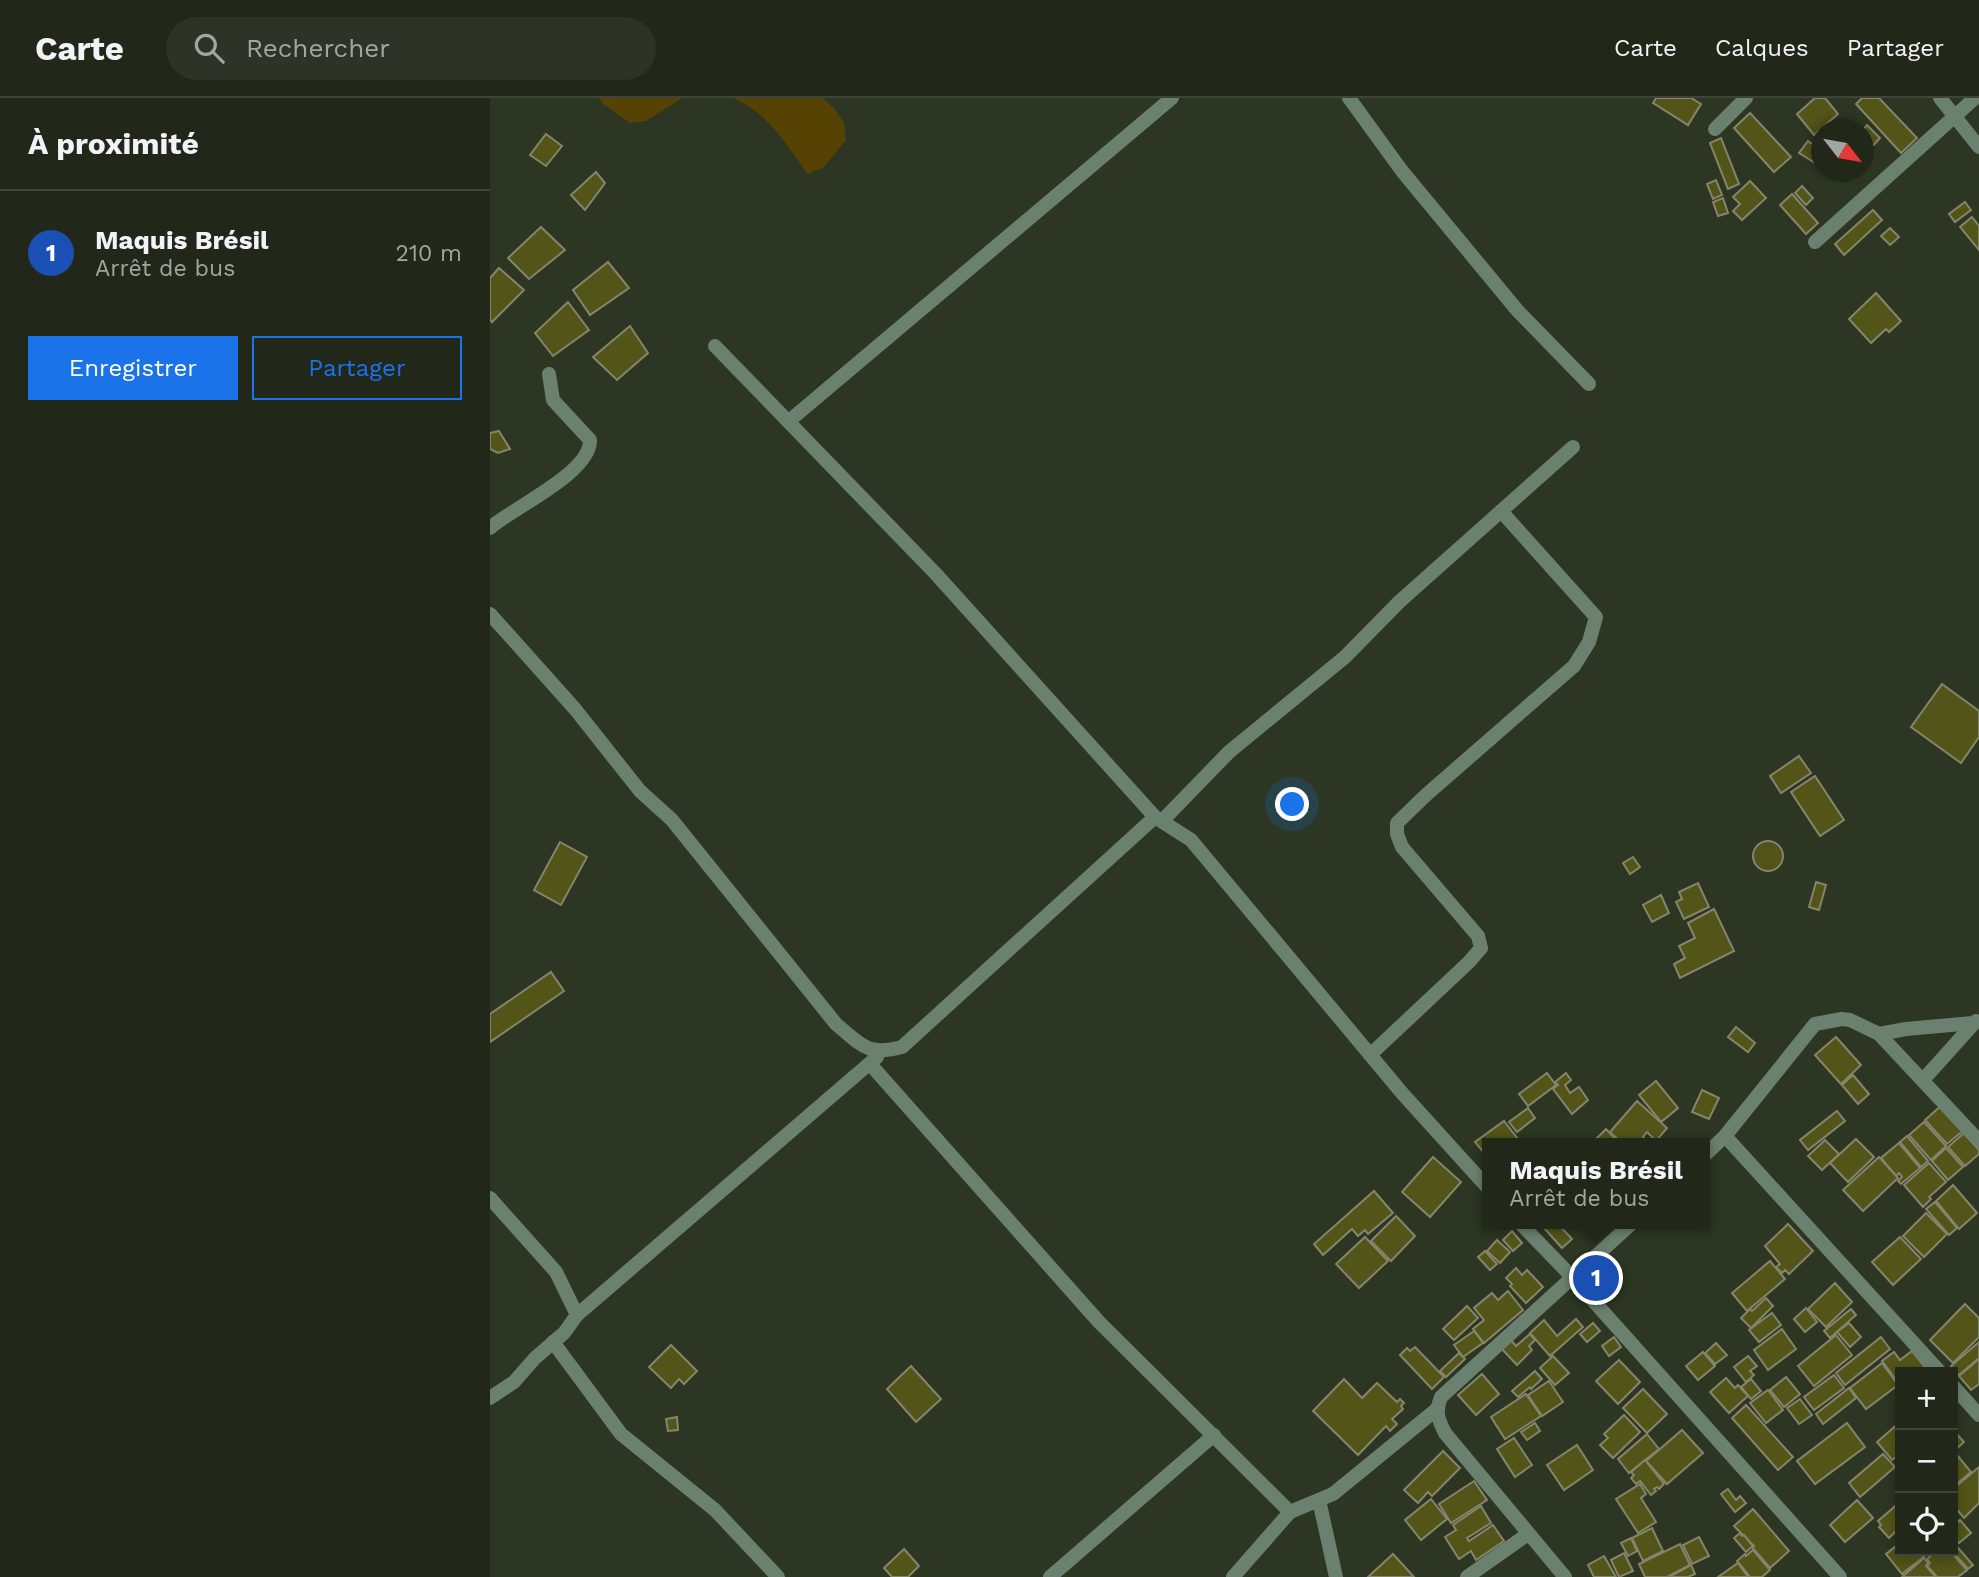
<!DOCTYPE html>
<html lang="fr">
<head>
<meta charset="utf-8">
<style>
	body { margin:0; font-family:"Work Sans",sans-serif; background:#2d3427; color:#f1f3f6 }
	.controls { position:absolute; right:21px; bottom:21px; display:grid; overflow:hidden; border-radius:0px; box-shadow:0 4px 10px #0003 }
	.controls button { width:63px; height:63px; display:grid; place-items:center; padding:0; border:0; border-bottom:2px solid #3e4439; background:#21281a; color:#f1f3f6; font:35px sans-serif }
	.compass { position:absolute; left:1321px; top:21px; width:63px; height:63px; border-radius:50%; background:#21281a; box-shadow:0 4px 10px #0003; rotate:121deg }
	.you { position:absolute; left:803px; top:707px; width:24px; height:24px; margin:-18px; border:5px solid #fff; border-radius:50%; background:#1a73e8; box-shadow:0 0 0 10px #1a73e833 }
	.badge { display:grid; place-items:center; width:46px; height:46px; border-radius:50%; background:#1a73e8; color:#fff; font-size:23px; font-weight:700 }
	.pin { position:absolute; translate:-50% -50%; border:4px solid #fff; box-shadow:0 2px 7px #0006 }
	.popup { position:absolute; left:992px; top:1040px; width:228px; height:91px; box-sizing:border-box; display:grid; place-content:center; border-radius:0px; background:#21281a; filter:drop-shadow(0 2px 5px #0005); font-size:23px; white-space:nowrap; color:#a2a6a2 }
	.popup b { font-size:26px; color:#f1f3f6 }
	.popup::after { content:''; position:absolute; left:50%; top:100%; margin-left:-14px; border:14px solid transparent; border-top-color:#21281a }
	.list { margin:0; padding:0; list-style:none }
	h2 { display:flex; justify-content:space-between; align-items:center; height:91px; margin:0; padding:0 28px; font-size:30px }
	h2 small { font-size:23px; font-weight:400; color:#a2a6a2 }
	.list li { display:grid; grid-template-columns:46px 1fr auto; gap:21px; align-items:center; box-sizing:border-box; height:126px; padding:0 28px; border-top:2px solid #3e4439 }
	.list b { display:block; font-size:26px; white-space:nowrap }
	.list p { margin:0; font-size:23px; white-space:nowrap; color:#a2a6a2 }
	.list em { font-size:23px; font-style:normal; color:#a2a6a2 }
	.actions { display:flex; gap:14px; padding:21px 28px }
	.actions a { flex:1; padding:16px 0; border:2px solid #1a73e8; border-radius:0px; text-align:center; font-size:24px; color:#1a73e8 }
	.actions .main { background:#1a73e8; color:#fff }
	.icon { flex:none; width:38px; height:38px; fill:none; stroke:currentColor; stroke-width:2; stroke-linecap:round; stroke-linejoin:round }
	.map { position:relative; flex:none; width:1489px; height:1479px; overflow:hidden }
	header { display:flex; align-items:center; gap:42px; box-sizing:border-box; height:98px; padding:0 35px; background:#21281a; border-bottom:2px solid #3e4439 }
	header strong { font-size:33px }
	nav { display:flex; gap:38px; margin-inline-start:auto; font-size:24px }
	.search { width:490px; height:63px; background:#2d3427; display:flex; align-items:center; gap:18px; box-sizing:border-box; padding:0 24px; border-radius:38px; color:#a2a6a2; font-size:26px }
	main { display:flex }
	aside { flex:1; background:#21281a }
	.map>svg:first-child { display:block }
</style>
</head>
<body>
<header>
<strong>Carte</strong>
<div class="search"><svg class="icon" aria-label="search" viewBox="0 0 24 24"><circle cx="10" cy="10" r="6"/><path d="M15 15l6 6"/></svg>Rechercher</div>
<nav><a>Carte</a><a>Calques</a><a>Partager</a></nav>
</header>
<main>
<aside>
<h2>À proximité<small></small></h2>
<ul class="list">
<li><span class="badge" style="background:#1a4fb4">1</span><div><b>Maquis Brésil</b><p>Arrêt de bus</p></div><em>210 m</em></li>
</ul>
<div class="actions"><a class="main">Enregistrer</a><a>Partager</a></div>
</aside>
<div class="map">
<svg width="1489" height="1479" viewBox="0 0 1489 1479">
	<rect width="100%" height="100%" fill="#2c3622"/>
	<g fill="#564304">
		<path d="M109,0H192L156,23L140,25L113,6Z"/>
		<path d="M243,0H332L344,10L354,25L356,42L334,69L318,76C296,46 278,15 243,0Z"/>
	</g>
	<g fill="#535418" stroke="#84856c" stroke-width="2">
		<path d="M1166,0H1201L1211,6L1198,27L1163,5Z"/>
		<path d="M1325,0H1335L1348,16L1324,37L1307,16Z"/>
		<path d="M1372,0H1389L1427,40L1411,55L1366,6Z"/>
		<path d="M1260,15L1301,59L1284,74L1244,30Z"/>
		<path d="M1377,27L1390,40L1379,52L1374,47L1373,32Z"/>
		<path d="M56,36L72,48L56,68L40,57Z"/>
		<path d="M1231,40L1249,86L1238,91L1220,45Z"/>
		<path d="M1318,43L1332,54V57L1325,65L1309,55Z"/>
		<path d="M106,74L115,85L95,112L81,97Z"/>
		<path d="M1226,82L1232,97L1223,101L1217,86Z"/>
		<path d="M1260,83L1276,100L1252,122L1243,113L1250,106L1243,99Z"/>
		<path d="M1312,88L1323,100L1316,107L1305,95Z"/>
		<path d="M1302,96L1328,125L1316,136L1290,107Z"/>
		<path d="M1233,100L1238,115L1228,118L1223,104Z"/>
		<path d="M1475,104L1481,112L1465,124L1459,116Z"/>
		<path d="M1383,112L1392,122L1354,157L1345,146Z"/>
		<path d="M1482,119L1489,128V152L1470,129Z"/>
		<path d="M51,129L75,152L39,181L18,160Z"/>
		<path d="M1400,130L1409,139L1400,147L1391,138Z"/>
		<path d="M118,164L139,190L100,217L83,192Z"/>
		<path d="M9,170L34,192L2,224L0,222V180Z"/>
		<path d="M1386,195L1411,223L1399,234L1396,231L1381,245L1359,221Z"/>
		<path d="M78,204L99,232L63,258L45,235Z"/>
		<path d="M140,228L158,255L127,282L103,259Z"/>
		<path d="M9,333L20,351L8,355L0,351V335Z"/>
		<path d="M1452,586L1489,613V639L1471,665L1421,629Z"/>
		<path d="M1309,658L1321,675L1291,695L1280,678Z"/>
		<path d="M1325,678L1354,722L1330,738L1301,694Z"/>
		<circle cx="1278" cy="758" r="15"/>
		<path d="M70,744L97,759L71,807L44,792Z"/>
		<path d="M1143,759L1150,769L1140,776L1133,765Z"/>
		<path d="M1326,784L1336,787L1329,812L1319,809Z"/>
		<path d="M1208,785L1219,809L1194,821L1186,804L1192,801L1189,794Z"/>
		<path d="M1171,797L1179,815L1162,824L1153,807Z"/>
		<path d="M1224,811L1244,853L1190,880L1184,866L1195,860L1189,848L1205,840L1198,825Z"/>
		<path d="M61,874L74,893L0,944V916Z"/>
		<path d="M1246,929L1265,945L1258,954L1238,939Z"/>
		<path d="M1346,939L1371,967L1351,986L1325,957Z"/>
		<path d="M1057,975L1066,987L1038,1008L1029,996Z"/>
		<path d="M1076,975L1081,982L1075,987L1080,995L1089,989L1098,1002L1082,1016L1063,991L1068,987L1065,984Z"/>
		<path d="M1363,977L1379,996L1368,1006L1352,987Z"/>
		<path d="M1166,983L1188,1010L1171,1024L1149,997Z"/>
		<path d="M1212,992L1229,1000L1219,1021L1202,1014Z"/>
		<path d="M1147,1003L1177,1030L1166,1043L1157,1034L1153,1039L1159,1045H1132L1120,1034Z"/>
		<path d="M1452,1007L1474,1032L1457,1046L1435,1022Z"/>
		<path d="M1038,1010L1045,1020L1027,1034L1019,1024Z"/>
		<path d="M1347,1013L1355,1023L1318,1052L1310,1042Z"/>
		<path d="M1014,1023L1028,1041L1022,1045H998V1060L985,1044Z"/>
		<path d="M1434,1024L1456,1048L1441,1062L1419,1037Z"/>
		<path d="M1116,1031L1129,1045H1102Z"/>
		<path d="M1474,1035L1489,1052V1056L1475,1068L1458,1049Z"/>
		<path d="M1417,1038L1438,1063L1431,1069L1410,1044Z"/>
		<path d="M1366,1041L1384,1059L1358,1084L1340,1065Z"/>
		<path d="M1335,1042L1349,1056L1332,1072L1318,1058Z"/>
		<path d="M1409,1045L1430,1070L1411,1086L1408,1083L1412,1079L1409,1075L1406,1078L1391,1060Z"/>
		<path d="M1456,1050L1473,1069L1458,1082L1442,1063Z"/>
		<path d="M943,1059L971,1084L940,1119L912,1094Z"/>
		<path d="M1389,1059L1408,1080L1373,1113L1353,1092Z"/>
		<path d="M1439,1065L1456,1084L1439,1099L1441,1101L1433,1109L1414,1087Z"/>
		<path d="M1463,1087L1487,1115L1469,1131L1446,1103Z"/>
		<path d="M884,1093L903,1115L878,1136L875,1132L868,1138L862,1131L833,1157L824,1146Z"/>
		<path d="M1445,1104L1467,1130L1459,1137L1436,1111Z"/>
		<path d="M1436,1115L1457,1136L1434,1159L1413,1138Z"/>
		<path d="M906,1118L925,1138L901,1163L881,1143Z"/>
		<path d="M1061,1126H1068L1082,1141L1072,1150L1055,1131Z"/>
		<path d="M1298,1126L1323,1153L1299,1176L1295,1172L1292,1175L1286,1169L1290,1166L1275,1148Z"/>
		<path d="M1022,1133L1032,1145L1023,1153L1013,1142Z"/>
		<path d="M875,1139L898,1163L869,1190L846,1166Z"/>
		<path d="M1410,1139L1431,1161L1403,1187L1382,1164Z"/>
		<path d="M1007,1142L1020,1154L1010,1165L997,1153Z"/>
		<path d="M995,1153L1007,1166L1000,1172L988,1159Z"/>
		<path d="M1280,1163L1295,1181L1257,1213L1242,1195Z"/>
		<path d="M1026,1170L1032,1177L1037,1172L1053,1189L1036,1205L1020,1188L1022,1186L1016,1180Z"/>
		<path d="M1345,1185L1362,1204L1336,1229L1318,1211Z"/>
		<path d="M1018,1193L1033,1212L994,1245L983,1231L994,1222L984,1210L1002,1195L1008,1202Z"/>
		<path d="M1276,1200L1283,1208L1261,1230L1251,1220L1260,1211L1262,1213Z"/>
		<path d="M1475,1206L1489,1220V1239L1463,1265L1440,1242Z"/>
		<path d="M977,1208L988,1220L964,1242L953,1231Z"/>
		<path d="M1316,1210L1327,1224L1315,1234L1304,1221Z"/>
		<path d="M1361,1211L1366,1217L1340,1240L1334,1233Z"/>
		<path d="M1282,1215L1291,1227L1269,1244L1259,1232Z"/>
		<path d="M1086,1221L1093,1229L1060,1258L1040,1235L1054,1222L1067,1238Z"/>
		<path d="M1103,1225L1110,1233L1097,1244L1090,1236Z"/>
		<path d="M1359,1225L1371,1239L1360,1249L1347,1234Z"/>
		<path d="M1292,1231L1306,1251L1278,1272L1264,1252Z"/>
		<path d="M984,1233L993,1245L973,1259L964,1247Z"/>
		<path d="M1040,1236L1045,1242L1039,1248L1042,1252L1027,1267L1010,1249L1020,1241L1026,1248Z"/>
		<path d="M1346,1237L1362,1257L1324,1288L1308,1268Z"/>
		<path d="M1124,1239L1131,1249L1119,1258L1112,1248Z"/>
		<path d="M1391,1239L1400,1251L1355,1287L1346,1275Z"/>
		<path d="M1489,1244V1260L1469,1277L1461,1268Z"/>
		<path d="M1226,1245L1237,1257L1225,1266L1215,1255Z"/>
		<path d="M181,1247L207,1273L194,1286L189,1281L181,1290L159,1269Z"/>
		<path d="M925,1249L954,1279L942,1291L910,1257L917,1250L920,1253Z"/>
		<path d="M1422,1253L1437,1272L1434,1274H1410V1287L1392,1263L1404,1254L1410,1262Z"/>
		<path d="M1213,1254L1225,1268L1208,1282L1196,1268Z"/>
		<path d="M969,1255L975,1261L956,1279L950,1273Z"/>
		<path d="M1063,1258L1079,1275L1065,1287L1050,1270Z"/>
		<path d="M1258,1258L1267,1268L1260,1273L1264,1277L1256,1284L1244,1269Z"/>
		<path d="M1489,1261V1286L1481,1292L1469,1278Z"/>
		<path d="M1129,1262L1150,1284L1128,1306L1106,1283Z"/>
		<path d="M1392,1265L1408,1287L1376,1311L1360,1290Z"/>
		<path d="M421,1268L451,1301L426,1324L397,1291Z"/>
		<path d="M1045,1273L1052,1281L1041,1291L1040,1289L1028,1299L1022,1293Z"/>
		<path d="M992,1276L1009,1296L986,1317L968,1297Z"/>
		<path d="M1344,1277L1354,1290L1324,1312L1314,1299Z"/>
		<path d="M1296,1279L1310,1296L1294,1309L1280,1292Z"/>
		<path d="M1236,1280L1245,1290L1248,1287L1258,1298L1239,1315L1220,1294Z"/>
		<path d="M854,1281L872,1300L887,1285L907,1304L910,1301L914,1305L911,1308L913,1311L902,1321L907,1326L900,1333L896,1328L868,1357L823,1313Z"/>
		<path d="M1261,1281L1271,1293L1261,1301L1251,1289Z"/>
		<path d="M1059,1283L1073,1304L1052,1318L1038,1297Z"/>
		<path d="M1359,1290L1366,1300L1333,1326L1326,1316Z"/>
		<path d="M1153,1291L1177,1316L1157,1335L1133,1310Z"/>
		<path d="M1278,1292L1293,1312L1276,1325L1260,1305Z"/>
		<path d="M1036,1296L1051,1318L1015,1341L1001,1319Z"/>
		<path d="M1310,1301L1322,1317L1309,1326L1297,1310Z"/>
		<path d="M1256,1307L1303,1359L1288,1372L1242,1320Z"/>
		<path d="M1134,1317L1150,1334L1123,1360L1110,1347L1118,1340L1114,1336Z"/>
		<path d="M187,1319L188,1332L178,1333L176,1321Z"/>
		<path d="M1410,1324V1356L1402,1362L1387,1344Z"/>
		<path d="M1045,1325L1050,1333L1037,1342L1031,1334Z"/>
		<path d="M1357,1325L1375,1349L1325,1386L1307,1363Z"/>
		<path d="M1192,1332L1213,1355L1177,1386L1156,1363Z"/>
		<path d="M1463,1332L1474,1344L1463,1354Z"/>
		<path d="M1157,1336L1169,1351L1139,1375L1128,1361Z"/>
		<path d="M1024,1340L1042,1367L1025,1379L1007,1351Z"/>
		<path d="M1087,1347L1103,1372L1074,1392L1057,1367Z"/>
		<path d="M953,1353L970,1370L942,1398L938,1394L928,1405L914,1392Z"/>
		<path d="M1393,1356L1405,1369L1370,1399L1359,1385Z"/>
		<path d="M1467,1357L1481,1374L1463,1389V1361Z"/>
		<path d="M1155,1362L1174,1386L1169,1391L1167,1389L1164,1391L1166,1393L1161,1397L1150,1383L1146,1386L1141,1380L1144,1377L1141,1374Z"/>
		<path d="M1489,1369V1405L1474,1420L1463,1407V1391Z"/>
		<path d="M984,1383L997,1402L961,1425L949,1406Z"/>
		<path d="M1150,1386L1156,1396L1151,1400L1166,1424L1148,1435L1126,1401Z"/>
		<path d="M1238,1391L1246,1402L1250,1398L1256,1405L1245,1414L1231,1396Z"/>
		<path d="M941,1401L957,1421L931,1442L915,1422Z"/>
		<path d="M1367,1402L1383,1420L1355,1444L1340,1427Z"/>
		<path d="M1410,1404V1438L1405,1434L1399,1440L1389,1429L1391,1427L1388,1423Z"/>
		<path d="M991,1408L1001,1425L977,1440L979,1443L1003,1427L1014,1443L986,1462L981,1453L969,1461L955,1439L966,1432L963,1427Z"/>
		<path d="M1263,1411L1299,1453L1280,1470L1262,1449L1264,1448L1244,1428Z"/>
		<path d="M1470,1422L1481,1435L1469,1445L1463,1438V1428Z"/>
		<path d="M1162,1430L1173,1453L1153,1463L1142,1440Z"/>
		<path d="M1250,1435L1252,1438L1254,1437L1263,1448L1256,1454L1244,1440Z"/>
		<path d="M1209,1439L1219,1458L1202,1466L1193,1447Z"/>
		<path d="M1141,1440L1147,1453L1138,1458L1131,1445Z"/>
		<path d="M1463,1444L1483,1467L1478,1471L1462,1453Z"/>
		<path d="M1410,1445V1453H1441L1412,1476L1396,1456Z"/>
		<path d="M1190,1446L1200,1467L1177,1479H1155L1149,1466Z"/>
		<path d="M414,1451L429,1468L418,1479H402L394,1470Z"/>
		<path d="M1263,1452L1280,1472L1272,1479H1260L1247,1463L1255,1456L1256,1458Z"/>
		<path d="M1446,1453H1460L1477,1472L1468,1479H1447L1437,1468L1440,1465L1437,1461Z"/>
		<path d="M1134,1455L1143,1473L1129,1479L1121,1462Z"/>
		<path d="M903,1456L924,1479H878Z"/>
		<path d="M1114,1458L1126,1479H1104L1098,1467Z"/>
		<path d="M1434,1460L1438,1465L1436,1468L1446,1479H1412Z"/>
		<path d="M1248,1465L1258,1479H1228Z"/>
		<path d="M1201,1467L1205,1476L1198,1479H1179Z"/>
	</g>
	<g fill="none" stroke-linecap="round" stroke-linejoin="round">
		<g stroke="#6b816f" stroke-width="14">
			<path d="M859,0L912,73L1027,212L1099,286"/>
			<path d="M1450,0L1489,49"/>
			<path d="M1225,31L1256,0"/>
			<path d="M1325,144L1485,0"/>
			<path d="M225,248L445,475L665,719L701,742L912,995L998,1090"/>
			<path d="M299,323L682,0"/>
			<path d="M0,430C22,410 101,375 100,342L63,302L59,276"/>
			<path d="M0,516L85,611L150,693L182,722L346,926C372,948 378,958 412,949L665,719"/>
			<path d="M672,723L739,654L855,559L909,504L1083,349"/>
			<path d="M1389,936L1416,931L1483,925"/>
			<path d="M880,957L979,864L991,850L988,838L912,749L907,736V725L936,697L1084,568L1099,544L1106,519L1011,413"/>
			<path d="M380,966L609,1224L800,1414"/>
			<path d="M1433,982L1486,923"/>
			<path d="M1235,1038L1450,1274"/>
			<path d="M1214,1058L1235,1038L1325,926L1352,921L1360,922L1389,936L1489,1043"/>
			<path d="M0,1100L66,1174L87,1217L74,1235L45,1260L24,1284L0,1300"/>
			<path d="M1031,1126L1083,1180L1350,1479"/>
			<path d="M87,1217L387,959"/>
			<path d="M63,1244L131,1336L225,1412L288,1479"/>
			<path d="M1463,1288L1489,1317"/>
			<path d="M829,1402L846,1479"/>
			<path d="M560,1479L724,1337"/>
			<path d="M743,1479L800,1414L843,1396L947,1311"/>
			<path d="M977,1479L1038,1436"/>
			<path d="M1075,1479L955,1335C948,1321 945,1314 951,1299L1141,1126"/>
		</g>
	</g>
</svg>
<div class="controls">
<button>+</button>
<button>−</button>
<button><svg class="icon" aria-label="locate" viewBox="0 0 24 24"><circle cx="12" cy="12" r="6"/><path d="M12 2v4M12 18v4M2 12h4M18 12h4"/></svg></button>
</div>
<svg class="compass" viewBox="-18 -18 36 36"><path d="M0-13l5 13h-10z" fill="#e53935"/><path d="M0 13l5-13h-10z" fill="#a2a6a2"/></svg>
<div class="you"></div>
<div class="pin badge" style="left:1106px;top:1180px;background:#1a4fb4">1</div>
<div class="popup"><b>Maquis Brésil</b>Arrêt de bus</div>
</div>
</main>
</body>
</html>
